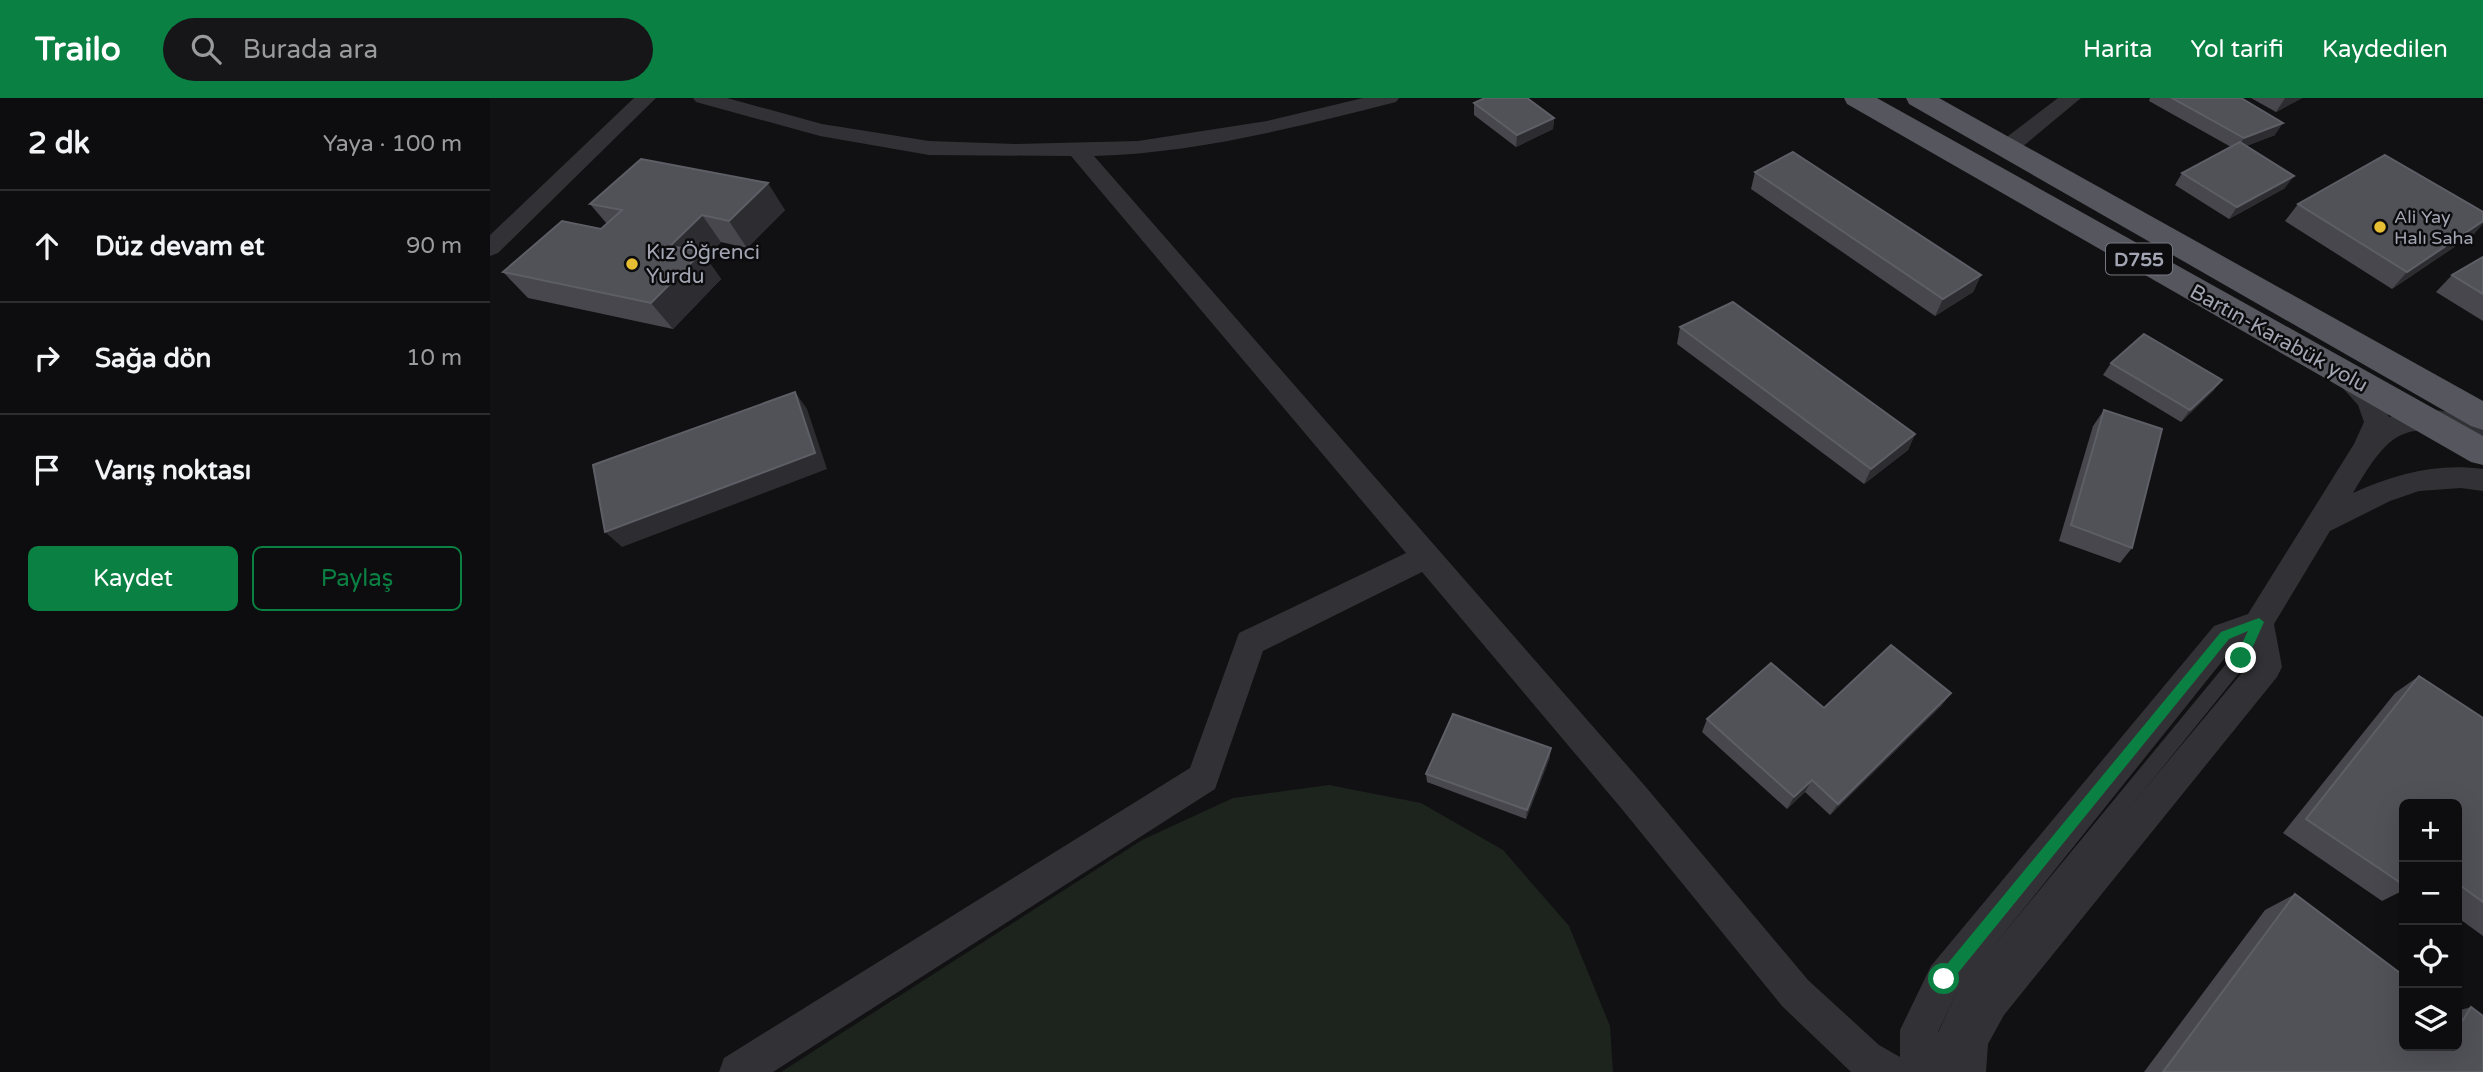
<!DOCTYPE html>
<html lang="tr">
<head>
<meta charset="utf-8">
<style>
	body { margin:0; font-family:"Varela Round",sans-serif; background:#161517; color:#f1f3f6 }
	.controls { position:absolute; right:21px; bottom:21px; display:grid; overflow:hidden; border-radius:10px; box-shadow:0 7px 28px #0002 }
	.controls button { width:63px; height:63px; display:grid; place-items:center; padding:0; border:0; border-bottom:2px solid #2d2c2e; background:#0d0c0e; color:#f1f3f6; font:35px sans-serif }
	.stop { position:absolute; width:21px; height:21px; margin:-16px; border:5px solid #0b8043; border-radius:50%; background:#fff }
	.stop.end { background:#0b8043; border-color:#fff; box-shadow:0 2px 7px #0008 }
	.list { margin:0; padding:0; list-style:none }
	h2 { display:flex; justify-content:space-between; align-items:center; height:91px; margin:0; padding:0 28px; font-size:30px }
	h2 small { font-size:23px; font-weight:400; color:#9a9b9e }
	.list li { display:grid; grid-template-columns:46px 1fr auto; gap:21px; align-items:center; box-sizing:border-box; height:112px; padding:0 28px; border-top:2px solid #2d2c2e }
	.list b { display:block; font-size:26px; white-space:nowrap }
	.list em { font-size:23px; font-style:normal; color:#9a9b9e }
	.actions { display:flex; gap:14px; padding:21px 28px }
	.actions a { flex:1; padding:16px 0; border:2px solid #0b8043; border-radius:10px; text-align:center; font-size:24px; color:#0b8043 }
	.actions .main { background:#0b8043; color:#fff }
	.icon { flex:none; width:38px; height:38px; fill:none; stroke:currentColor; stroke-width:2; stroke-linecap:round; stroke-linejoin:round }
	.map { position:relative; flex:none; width:1993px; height:974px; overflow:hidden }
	header { display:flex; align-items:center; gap:42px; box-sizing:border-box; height:98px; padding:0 35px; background:#0b8043; color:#fff }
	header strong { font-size:33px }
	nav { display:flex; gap:38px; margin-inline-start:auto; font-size:24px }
	.search { width:490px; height:63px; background:#161517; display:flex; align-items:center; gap:18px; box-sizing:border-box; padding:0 24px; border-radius:38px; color:#9a9b9e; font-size:26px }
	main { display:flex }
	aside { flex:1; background:#0d0c0e }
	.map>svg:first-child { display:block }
</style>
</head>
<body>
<header>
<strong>Trailo</strong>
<div class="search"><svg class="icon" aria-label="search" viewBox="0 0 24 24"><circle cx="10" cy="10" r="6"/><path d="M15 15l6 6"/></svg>Burada ara</div>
<nav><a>Harita</a><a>Yol tarifi</a><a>Kaydedilen</a></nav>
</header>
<main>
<aside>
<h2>2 dk<small>Yaya · 100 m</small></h2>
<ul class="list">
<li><svg class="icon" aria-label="ahead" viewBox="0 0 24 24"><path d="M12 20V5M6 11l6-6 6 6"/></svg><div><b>Düz devam et</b></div><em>90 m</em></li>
<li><svg class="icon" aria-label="right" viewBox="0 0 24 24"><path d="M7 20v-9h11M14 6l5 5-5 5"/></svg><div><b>Sağa dön</b></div><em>10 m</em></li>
<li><svg class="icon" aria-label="arrive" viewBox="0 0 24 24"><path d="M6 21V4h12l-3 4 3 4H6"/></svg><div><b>Varış noktası</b></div></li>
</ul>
<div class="actions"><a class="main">Kaydet</a><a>Paylaş</a></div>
</aside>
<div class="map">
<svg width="1993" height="974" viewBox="0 0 1993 974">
	<rect width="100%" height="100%" fill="#111012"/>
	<path fill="#1d241e" d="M839,687L931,705L1013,752L1079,828L1120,928L1123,974H291L652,742L743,700Z"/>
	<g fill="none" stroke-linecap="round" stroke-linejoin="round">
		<path fill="#323236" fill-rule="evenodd" d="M1766,523L1772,525L1774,530L1757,565L1482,905L1462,949V974H1442V948L1468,891L1745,555L1760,525Z"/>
		<g fill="#323236" fill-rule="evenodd">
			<path d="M144,0H166L8,155L0,158V137Z"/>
			<path d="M203,0H237L332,26L439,43L525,46L648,43L777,23L873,0H909L906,4C807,29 706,55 604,58L1155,688L1318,882L1389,947L1410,959V932L1441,868L1724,528L1758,516L1864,346L1874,324L1868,307L1841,277L1845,270C1871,263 1891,298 1899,319L1932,310L1993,319V339C1915,327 1905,323 1863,395C1906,376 1946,365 1993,371V393L1971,390L1929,393L1900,403L1840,433L1784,526L1792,569L1787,579L1514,917L1498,946L1496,974H1458L1460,942L1488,891L1760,565L1756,542L1746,546L1467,894L1448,934V974H1361L1292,908L1131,710L932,474L773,553L725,691L283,974H229L234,960L700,670L749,535L916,455L581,58L439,57L330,38L206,4Z"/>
			<path d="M1568,0H1591L1525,55H1509L1506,50L1509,45Z"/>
		</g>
		<g fill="#56575e" fill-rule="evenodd">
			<path d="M1354,0H1387L1993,338V367L1981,364L1357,6Z"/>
			<path d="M1416,0H1449L1993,303V332L1981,328L1419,6Z"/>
		</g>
	</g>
	<g fill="#47474d">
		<path d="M1660,0H1751L1785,37L1756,48L1795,90L1739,121L1685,87L1692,75L1741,49L1659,3Z"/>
		<path d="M1761,0H1812L1786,14Z"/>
		<path d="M984,5L1064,20L1063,31L1026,49L984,17Z"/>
		<path d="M1265,74L1491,177L1483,194L1445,218L1261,91Z"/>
		<path d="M100,106L295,112L257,150L231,144L216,160L231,181L183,231L38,200L13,174L111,131L117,126Z"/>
		<path d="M1808,106L1985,135L1902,191L1795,123Z"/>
		<path d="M1993,159V223L1946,194L1962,177Z"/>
		<path d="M1190,229L1425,336L1418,352L1374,386L1187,246Z"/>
		<path d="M1621,265L1732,282L1723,293L1691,324L1613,277Z"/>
		<path d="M1614,312L1642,450L1630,465L1569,443L1603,328Z"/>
		<path d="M1929,578L1993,620V838L1967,819V706H1914V792L1892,803L1793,735L1905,595Z"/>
		<path d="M1461,595L1451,608L1340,717L1315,694L1297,711L1212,634L1217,621L1334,610Z"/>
		<path d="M1060,659L1036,721L937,684L936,676Z"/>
		<path d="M1805,796L1967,948V913L1981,909L1993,974H1654L1775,812Z"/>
	</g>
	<g fill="#2d2d31">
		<path d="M1795,0H1812L1786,14Z"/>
		<path d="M1064,20L1063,31L1026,49L1027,37Z"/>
		<path d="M1793,25L1785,37L1746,52L1754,40Z"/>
		<path d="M1804,78L1795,90L1739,121L1747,109Z"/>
		<path d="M278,85L295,112L257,150L239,123Z"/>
		<path d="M212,117L231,144L216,160L231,181L183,231L161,205L180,148Z"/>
		<path d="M1993,123V126L1985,135L1902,191L1917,174Z"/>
		<path d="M1491,177L1483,194L1445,218L1453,201Z"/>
		<path d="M1732,282L1723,293L1691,324L1700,312Z"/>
		<path d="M305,294L317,311L337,371L132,449L115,434Z"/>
		<path d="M1425,336L1418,352L1374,386L1381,371Z"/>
		<path d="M1461,595L1451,608L1340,717L1348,706Z"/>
		<path d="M1061,650L1060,659L1036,721L1037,712Z"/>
		<path d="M1322,682L1315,694L1297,711L1304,699Z"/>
	</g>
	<g fill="#515158" stroke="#5d5e66" stroke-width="2">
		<path d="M995,0H1037L1064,20L1027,37L984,5Z"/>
		<path d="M1682,0H1751L1793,25L1754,40Z"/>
		<path d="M1750,44L1804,78L1747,109L1692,75Z"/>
		<path d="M1303,54L1491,177L1453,201L1265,74Z"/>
		<path d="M1895,57L1993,114V123L1917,174L1808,106Z"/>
		<path d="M151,61L278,85L239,123L212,117L180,148L212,154L161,205L13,174L72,123L111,131L132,112L100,106Z"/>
		<path d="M1993,159V196L1962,177Z"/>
		<path d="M1243,204L1425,336L1381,371L1190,229Z"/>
		<path d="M1654,236L1732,282L1700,312L1621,265Z"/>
		<path d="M305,294L325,355L115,434L103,367Z"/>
		<path d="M1614,312L1672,331L1642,450L1581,427Z"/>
		<path d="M1401,547L1461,595L1348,706L1322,682L1304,699L1217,621L1281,565L1334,610Z"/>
		<path d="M1929,578L1993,620V804L1967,785V706H1914V787L1816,721Z"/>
		<path d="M963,616L1061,650L1037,712L936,676Z"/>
		<path d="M1805,796L1914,878V948H1967V918L1973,922L1981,909L1993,918V974H1673Z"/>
	</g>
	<path fill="#0b8043" d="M1769,520L1774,524L1756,564L1751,565L1745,560L1758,533L1739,541L1459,886H1449V876L1731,534Z"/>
	<g fill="#e6be34" stroke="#0c0b0d" stroke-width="2.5">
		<circle cx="1890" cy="129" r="7"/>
		<circle cx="142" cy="166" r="7"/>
	</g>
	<g text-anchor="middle" stroke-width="5" stroke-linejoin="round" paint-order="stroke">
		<g font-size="18" fill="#a2a5b2" stroke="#0c0b0d" text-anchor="start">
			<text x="1904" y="125">Ali Yay<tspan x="1904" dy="21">Halı Saha</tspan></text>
		</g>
		<rect fill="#0c0b0d" stroke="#757780" stroke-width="2" x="1616" y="145.5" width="66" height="31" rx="5"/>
		<g font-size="19" font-weight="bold" fill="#a2a5b2">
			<text x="1649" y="168">D755</text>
		</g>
		<g font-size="21" fill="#a2a5b2" stroke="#0c0b0d" text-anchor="start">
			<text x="156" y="161">Kız Öğrenci<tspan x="156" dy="24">Yurdu</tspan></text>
		</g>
		<g font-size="21" fill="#a2a5b2" stroke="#0c0b0d">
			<text transform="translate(1789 240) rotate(29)" y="7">Bartın-Karabük yolu</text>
		</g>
	</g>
</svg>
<div class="controls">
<button>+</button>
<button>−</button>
<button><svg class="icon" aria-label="locate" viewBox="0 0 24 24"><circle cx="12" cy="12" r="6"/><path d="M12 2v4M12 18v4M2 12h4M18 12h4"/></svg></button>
<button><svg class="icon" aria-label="layers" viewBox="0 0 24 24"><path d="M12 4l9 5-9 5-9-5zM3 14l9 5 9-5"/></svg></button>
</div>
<div class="stop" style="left:1454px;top:881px"></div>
<div class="stop end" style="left:1751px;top:560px"></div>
</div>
</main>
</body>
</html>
